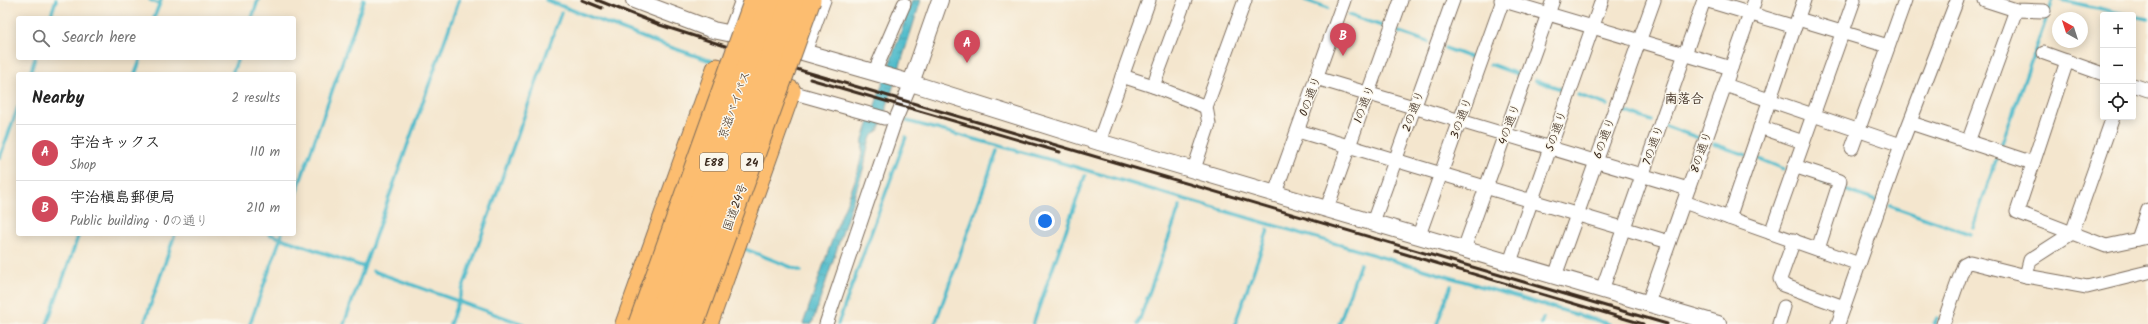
<!DOCTYPE html>
<html lang="en">
<head>
<meta charset="utf-8">
<style>
	body { margin:0; font-family:Kalam,"Klee One",sans-serif; background:#f2f2f2; color:#222 }
	.controls { position:absolute; right:12px; top:12px; display:grid; overflow:hidden; border-radius:4px; box-shadow:0 2px 10px #0003 }
	.controls button { width:36px; height:36px; display:grid; place-items:center; padding:0; border:0; border-bottom:1px solid #e0e0e0; background:#fff; color:#222; font:20px sans-serif }
	.compass { position:absolute; left:2052px; top:12px; width:36px; height:36px; border-radius:50%; background:#fff; box-shadow:0 2px 10px #0003; rotate:321deg }
	.you { position:absolute; left:1045px; top:221px; width:14px; height:14px; margin:-10px; border:3px solid #fff; border-radius:50%; background:#1a73e8; box-shadow:0 0 0 6px #1a73e833 }
	.badge { display:grid; place-items:center; width:26px; height:26px; border-radius:50%; background:#d1495b; color:#fff; font-size:13px; font-weight:700 }
	.pin { position:absolute; translate:-50% -33px; filter:drop-shadow(0 1px 2px #0008) }
	.pin::after { content:''; position:absolute; top:21px; width:14px; height:12px; background:inherit; clip-path:polygon(0 0,100% 0,50% 100%) }
	.list { margin:0; padding:0; list-style:none }
	h2 { display:flex; justify-content:space-between; align-items:center; height:52px; margin:0; padding:0 16px; font-size:17px }
	h2 small { font-size:13px; font-weight:400; color:#767676 }
	.list li { display:grid; grid-template-columns:26px 1fr auto; gap:12px; align-items:center; box-sizing:border-box; height:56px; padding:0 16px; border-top:1px solid #e0e0e0 }
	.list b { display:block; font-size:15px; white-space:nowrap }
	.list p { margin:0; font-size:13px; white-space:nowrap; color:#767676 }
	.list em { font-size:13px; font-style:normal; color:#767676 }
	.icon { flex:none; width:22px; height:22px; fill:none; stroke:currentColor; stroke-width:2; stroke-linecap:round; stroke-linejoin:round }
	.map { position:relative; flex:none; width:2148px; height:324px; overflow:hidden }
	.search { position:absolute; background:#fff; box-shadow:0 2px 10px #0003; left:16px; top:16px; width:280px; height:44px; display:flex; align-items:center; gap:10px; box-sizing:border-box; padding:0 14px; border-radius:4px; color:#767676; font-size:15px }
	.panel { position:absolute; background:#fff; box-shadow:0 2px 10px #0003; left:16px; top:72px; width:280px; height:164px; border-radius:4px }
	.map>svg:first-child { display:block }
</style>
</head>
<body>
<div class="map">
<svg width="2148" height="324" viewBox="0 0 2148 324">
	<defs>
		<pattern id="water-ripples" width="26" height="14" patternUnits="userSpaceOnUse"><rect width="26" height="14" fill="#50bbcb"/><path d="M2 4q2-2 4 0t4 0M15 11q2-2 4 0t4 0" fill="none" stroke="#4498a4"/></pattern>
	</defs>
	<rect width="100%" height="100%" fill="#fbf7ec"/>
	<filter id="ink" filterUnits="userSpaceOnUse"><feTurbulence type="fractalNoise" baseFrequency=".025" numOctaves="2"/><feDisplacementMap in="SourceGraphic" scale="8" xChannelSelector="R" yChannelSelector="G"/><feConvolveMatrix kernelMatrix="1 2 1 2 8 2 1 2 1" color-interpolation-filters="sRGB"/></filter>
	<filter id="wash" filterUnits="userSpaceOnUse"><feTurbulence type="fractalNoise" baseFrequency=".012" numOctaves="4" result="noise"/><feDisplacementMap in="SourceGraphic" scale="16" xChannelSelector="R" yChannelSelector="G"/><feGaussianBlur stdDeviation="0.9" result="paint"/><feColorMatrix in="noise" values="0 0 0 0 0 0 0 0 0 0 0 0 0 0 0 0 0 1.4 0 .05"/><feComposite in="paint" operator="in"/></filter>
	<g filter="url(#wash)">
		<rect width="100%" height="100%" fill="#f4e6ce"/>
		<path fill="url(#water-ripples)" stroke="#467274" d="M912,0H921L882,122L878,131L871,137L868,146L864,167L812,324H803C814,293 824,262 835,232C846,201 862,173 863,139Z"/>
		<g fill="none" stroke-linecap="round" stroke-linejoin="round">
			<g stroke="#50bbcb" stroke-width="3.5">
				<path d="M150,0L159,4"/>
				<path d="M546,0L652,41L714,62"/>
				<path d="M1305,0L1328,8"/>
				<path d="M2061,0L2129,15"/>
				<path d="M1349,15L1382,26"/>
				<path d="M2133,16L2148,19"/>
				<path d="M50,18L56,0"/>
				<path d="M154,18L161,0"/>
				<path d="M252,18L258,0"/>
				<path d="M1399,32L1428,42"/>
				<path d="M1445,48L1472,58"/>
				<path d="M1490,64L1517,74"/>
				<path d="M30,74L35,58"/>
				<path d="M135,74L141,58"/>
				<path d="M232,74L238,58"/>
				<path d="M1535,80L1561,89"/>
				<path d="M1578,95L1607,105"/>
				<path d="M1618,109L1652,121"/>
				<path d="M907,121L1055,161L1609,324"/>
				<path d="M1665,126L1699,138"/>
				<path d="M2002,143L2053,0"/>
				<path d="M1714,144L1746,155"/>
				<path d="M0,157L18,107"/>
				<path d="M1759,159L1784,169"/>
				<path d="M1821,182L1830,184"/>
				<path d="M1842,189L1876,201"/>
				<path d="M294,199L364,0"/>
				<path d="M1890,206L1970,234"/>
				<path d="M1973,228L1996,160"/>
				<path d="M269,234L364,267"/>
				<path d="M745,249L801,271"/>
				<path d="M373,271L523,324"/>
				<path d="M47,324L79,234"/>
				<path d="M144,324L175,234"/>
				<path d="M250,324L282,234"/>
				<path d="M344,324L459,0"/>
				<path d="M450,324L561,13"/>
				<path d="M838,324L906,137"/>
				<path d="M935,324L997,151"/>
				<path d="M1033,324L1085,176"/>
				<path d="M1138,324L1180,206"/>
				<path d="M1235,324L1268,230"/>
				<path d="M1339,324L1360,264"/>
				<path d="M1437,324L1451,285"/>
				<path d="M1541,324L1543,318"/>
				<path d="M1934,324L1937,318"/>
			</g>
		</g>
	</g>
	<g filter="url(#ink)">
		<g fill="none" stroke-linecap="round" stroke-linejoin="round">
			<defs>
				<g id="minor">
					<path d="M1185,0L1153,86L1206,107"/>
					<path d="M1501,0L1731,68"/>
					<path d="M1705,0L1795,27"/>
					<path d="M1985,0L2016,10L2044,11"/>
					<path d="M1798,19L1888,46"/>
					<path d="M730,32L742,0"/>
					<path d="M805,52L824,0"/>
					<path d="M2044,53L2103,74"/>
					<path d="M2067,61L2017,212L2106,246L2148,237"/>
					<path d="M874,73L904,4"/>
					<path d="M1122,76L1153,86"/>
					<path d="M1316,78L1688,189"/>
					<path d="M1725,85L1901,145"/>
					<path d="M2133,85L2148,90"/>
					<path d="M784,90L884,118"/>
					<path d="M1911,123L2033,163"/>
					<path d="M1760,127L1803,142"/>
					<path d="M1298,131L1669,242"/>
					<path d="M1099,142L1149,0"/>
					<path d="M1968,142L2016,10"/>
					<path d="M1852,148L1905,0"/>
					<path d="M1794,166L1840,181L1818,249"/>
					<path d="M1194,169L1209,124L1206,107L1245,0"/>
					<path d="M1275,193L1344,0"/>
					<path d="M1684,202L1859,264"/>
					<path d="M1327,208L1401,0"/>
					<path d="M1729,218L1804,0"/>
					<path d="M1373,222L1453,0"/>
					<path d="M1771,233L1854,0"/>
					<path d="M1419,235L1503,0"/>
					<path d="M2138,239L2148,210"/>
					<path d="M1794,240L1780,279L1783,285L1844,307"/>
					<path d="M1464,249L1553,0"/>
					<path d="M1510,262L1602,0"/>
					<path d="M1555,276L1654,0"/>
					<path d="M2026,276L2030,260L2072,233L2113,117"/>
					<path d="M1602,290L1704,0"/>
					<path d="M1648,303L1755,0"/>
					<path d="M826,324L895,121L911,83"/>
					<path d="M1779,324L1784,307"/>
					<path d="M1838,324L1901,145L1957,0"/>
					<path d="M1943,324L1964,265L1970,262L2026,276L2087,287L2148,272"/>
				</g>
				<g id="tertiary">
					<path d="M634,0L713,30L752,38"/>
					<path d="M782,46L911,83L1099,142L1718,324"/>
					<path d="M911,83L940,0"/>
				</g>
				<g id="trunk">
					<path d="M626,324L717,69"/>
					<path d="M707,324L790,91"/>
				</g>
			</defs>
			<use href="#minor" stroke="#7c6c5c" stroke-width="15"/>
			<use href="#tertiary" stroke="#7c6c5c" stroke-width="18"/>
			<use href="#trunk" stroke="#7c6c5c" stroke-width="23"/>
			<use href="#minor" stroke="#fff" stroke-width="13"/>
			<use href="#tertiary" stroke="#fff" stroke-width="16"/>
			<use href="#trunk" stroke="#fcbd6f" stroke-width="21"/>
			<g stroke="#3b2a1e" stroke-width="3">
				<path d="M582,0L602,8"/>
				<path d="M597,0L660,25L803,71L1667,324"/>
				<path d="M810,79L1060,152"/>
				<path d="M1395,251L1643,324"/>
			</g>
			<defs>
				<g id="trunk-bridge">
					<path d="M639,324L755,0"/>
					<path d="M693,324L810,0"/>
				</g>
				<g id="motorway-bridge">
					<path d="M657,324L772,0"/>
					<path d="M677,324L792,0"/>
				</g>
			</defs>
			<use href="#trunk-bridge" stroke="#7c6c5c" stroke-width="23" stroke-linecap="butt"/>
			<use href="#motorway-bridge" stroke="#7c6c5c" stroke-width="24" stroke-linecap="butt"/>
			<use href="#trunk-bridge" stroke="#fcbd6f" stroke-width="21"/>
			<use href="#motorway-bridge" stroke="#fcbd6f" stroke-width="22"/>
		</g>
	</g>
	<g text-anchor="middle" stroke-width="3" stroke-linejoin="round" paint-order="stroke">
		<g fill="#fbf7ec" stroke="#75685c" stroke-width="1">
			<rect x="700" y="153" width="28" height="18" rx="3"/>
			<rect x="741" y="153" width="22" height="18" rx="3"/>
		</g>
		<g font-size="11" font-weight="bold" fill="#3b2a1e">
			<text x="714" y="166">E88</text>
			<text x="752" y="166">24</text>
		</g>
		<g font-size="12" fill="#3b2a1e" stroke="#fbf7ec">
			<text transform="translate(1310 96) rotate(-70)" y="4">0の通り</text>
			<text transform="translate(1364 104) rotate(-70)" y="4">1の通り</text>
			<text transform="translate(734 105) rotate(-70)" y="4">京滋バイパス</text>
			<text transform="translate(1413 111) rotate(-70)" y="4">2の通り</text>
			<text transform="translate(1461 118) rotate(-70)" y="4">3の通り</text>
			<text transform="translate(1509 124) rotate(-70)" y="4">4の通り</text>
			<text transform="translate(1556 131) rotate(-71)" y="4">5の通り</text>
			<text transform="translate(1604 138) rotate(-70)" y="4">6の通り</text>
			<text transform="translate(1653 145) rotate(-71)" y="4">7の通り</text>
			<text transform="translate(1701 152) rotate(-71)" y="4">8の通り</text>
			<text transform="translate(735 207) rotate(-70)" y="4">国道24号</text>
		</g>
		<g font-size="13" font-weight="bold" fill="#3b2a1e" stroke="#fbf7ec">
			<text x="1684" y="103">南落合</text>
		</g>
	</g>
</svg>
<div class="controls">
<button>+</button>
<button>−</button>
<button><svg class="icon" aria-label="locate" viewBox="0 0 24 24"><circle cx="12" cy="12" r="6"/><path d="M12 2v4M12 18v4M2 12h4M18 12h4"/></svg></button>
</div>
<svg class="compass" viewBox="-18 -18 36 36"><path d="M0-13l5 13h-10z" fill="#e53935"/><path d="M0 13l5-13h-10z" fill="#767676"/></svg>
<div class="you"></div>
<div class="pin badge" style="left:967px;top:63px">A</div>
<div class="pin badge" style="left:1343px;top:56px">B</div>
<div class="search"><svg class="icon" aria-label="search" viewBox="0 0 24 24"><circle cx="10" cy="10" r="6"/><path d="M15 15l6 6"/></svg>Search here</div>
<section class="panel">
<h2>Nearby<small>2 results</small></h2>
<ul class="list">
<li><span class="badge">A</span><div><b>宇治キックス</b><p>Shop</p></div><em>110 m</em></li>
<li><span class="badge">B</span><div><b>宇治槇島郵便局</b><p>Public building · 0の通り</p></div><em>210 m</em></li>
</ul>
</section>
</div>
</body>
</html>
